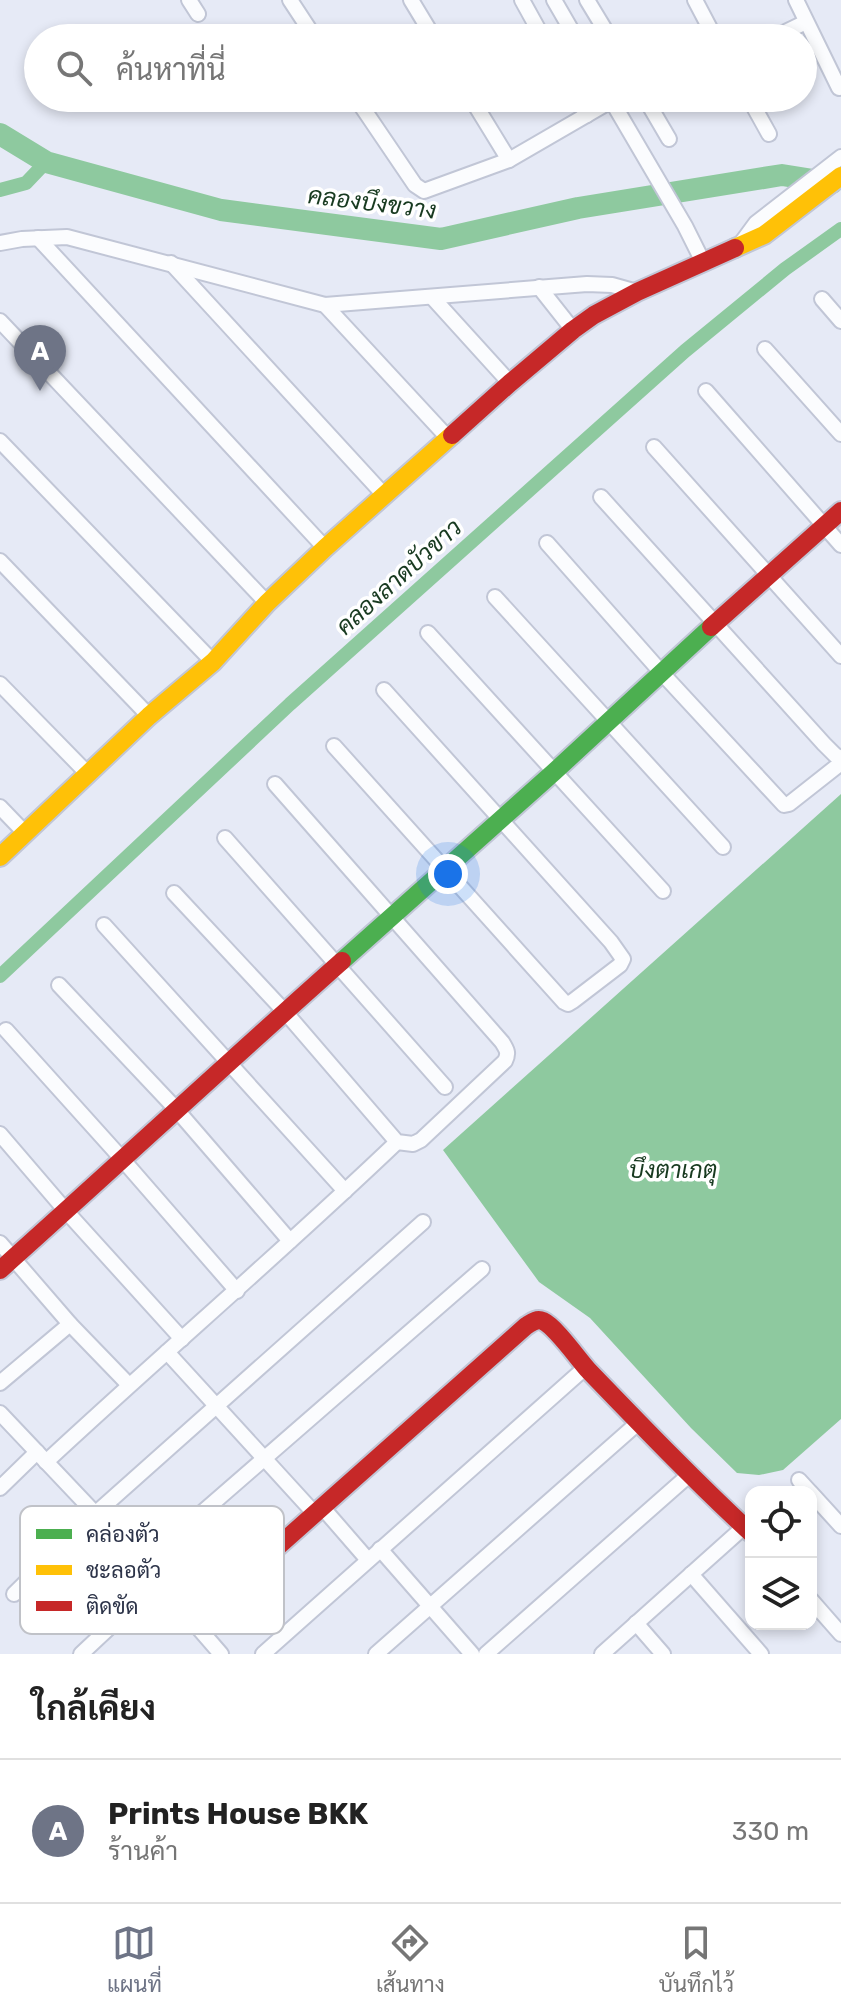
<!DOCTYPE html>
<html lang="th">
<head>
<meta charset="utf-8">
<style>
	body { margin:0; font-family:Rubik,Sarabun,sans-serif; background:#f2f2f2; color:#222 }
	.controls { position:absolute; right:24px; bottom:24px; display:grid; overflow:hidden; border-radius:16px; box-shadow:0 4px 12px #0003 }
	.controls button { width:72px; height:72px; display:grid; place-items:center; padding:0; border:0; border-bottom:2px solid #e0e0e0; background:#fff; color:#222; font:40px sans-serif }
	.you { position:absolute; left:448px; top:874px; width:28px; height:28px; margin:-20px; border:6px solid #fff; border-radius:50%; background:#1a73e8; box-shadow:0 0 0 12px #1a73e833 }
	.badge { display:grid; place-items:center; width:52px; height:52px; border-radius:50%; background:#6e7486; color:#fff; font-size:26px; font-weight:700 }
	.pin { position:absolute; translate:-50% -66px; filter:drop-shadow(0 2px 4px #0008) }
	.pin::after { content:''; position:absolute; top:42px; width:28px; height:24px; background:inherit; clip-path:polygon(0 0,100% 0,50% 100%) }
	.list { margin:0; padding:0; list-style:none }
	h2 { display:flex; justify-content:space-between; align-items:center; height:104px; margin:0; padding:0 32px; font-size:34px }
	h2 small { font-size:26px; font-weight:400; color:#767676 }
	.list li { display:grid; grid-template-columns:52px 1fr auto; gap:24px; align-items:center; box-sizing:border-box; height:144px; padding:0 32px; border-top:2px solid #e0e0e0 }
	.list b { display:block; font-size:30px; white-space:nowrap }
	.list p { margin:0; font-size:26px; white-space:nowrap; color:#767676 }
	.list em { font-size:26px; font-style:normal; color:#767676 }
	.icon { flex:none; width:44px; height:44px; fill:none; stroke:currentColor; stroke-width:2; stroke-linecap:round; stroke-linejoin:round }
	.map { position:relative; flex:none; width:841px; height:1654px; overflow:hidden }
	.search { position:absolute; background:#fff; box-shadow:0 4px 12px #0003; left:24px; right:24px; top:24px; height:88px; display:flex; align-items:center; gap:20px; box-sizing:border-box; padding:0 28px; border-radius:44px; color:#767676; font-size:30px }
	.sheet { height:248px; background:#fff }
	nav { display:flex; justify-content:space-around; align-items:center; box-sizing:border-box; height:112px; border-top:2px solid #e0e0e0; background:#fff; font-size:22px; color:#767676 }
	nav a { display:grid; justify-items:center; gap:4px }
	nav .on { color:#6e7486 }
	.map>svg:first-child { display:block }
</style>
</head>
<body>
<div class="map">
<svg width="841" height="1654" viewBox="0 0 841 1654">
	<rect width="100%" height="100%" fill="#e6eaf6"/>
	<path fill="#8ec99f" d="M841,794V1419L783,1470L759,1475L737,1473L691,1428L590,1318L539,1282L443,1150Z"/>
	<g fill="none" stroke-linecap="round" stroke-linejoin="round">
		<g stroke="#8ec99f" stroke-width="14">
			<path d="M0,190L26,183L46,162"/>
			<path d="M0,976L290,704L685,351L785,269L841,229"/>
		</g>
		<path stroke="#8ec99f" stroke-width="22" d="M0,134L46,162L221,210L441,239L578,208L782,175L832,183"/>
		<defs>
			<g id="street">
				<path d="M189,0L198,14"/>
				<path d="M290,0L315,38"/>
				<path d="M411,0L434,38"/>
				<path d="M522,0L543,38"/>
				<path d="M554,0L576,38"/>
				<path d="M587,0L610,38"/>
				<path d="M695,0L715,38"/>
				<path d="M796,0L839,88"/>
				<path d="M773,38L806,22"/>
				<path d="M356,98L415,185L424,191L509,160L616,98"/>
				<path d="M471,98L509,160"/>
				<path d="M577,98L587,115"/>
				<path d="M610,98L685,226L703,262"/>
				<path d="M645,98L669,139"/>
				<path d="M749,98L769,134"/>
				<path d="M38,238L325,548"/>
				<path d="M742,242L756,223L841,157"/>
				<path d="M0,243L22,239L67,237L325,305L587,284L612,285L637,292"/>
				<path d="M171,263L385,496"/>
				<path d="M539,287L573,330"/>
				<path d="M432,297L510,383"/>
				<path d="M822,299L841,321"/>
				<path d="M325,305L449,439"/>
				<path d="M0,321L267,603"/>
				<path d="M765,349L841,434"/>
				<path d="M706,391L841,545"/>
				<path d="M0,441L213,662"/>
				<path d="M654,447L841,656"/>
				<path d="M601,497L824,744L835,755L841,758"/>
				<path d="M547,543L661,672L784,805L789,804L841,763"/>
				<path d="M0,561L149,716"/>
				<path d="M495,597L723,847"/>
				<path d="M428,633L663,891"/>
				<path d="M0,684L88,774"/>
				<path d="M334,746L564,1002L568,1004L573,1001L620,965L623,959L611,942L384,690"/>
				<path d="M0,807L25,833"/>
				<path d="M225,838L445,1087"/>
				<path d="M174,893L286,1013L397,1142L413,1144L421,1140L505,1061C509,1053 507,1050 502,1042L275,784"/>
				<path d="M104,925L345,1191"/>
				<path d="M59,985L176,1109L290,1241"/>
				<path d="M6,1030L123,1160L237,1291"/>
				<path d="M0,1134L66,1211L182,1339"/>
				<path d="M0,1243L70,1324L129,1385"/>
				<path d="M167,1352L315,1514"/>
				<path d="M0,1383L70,1324"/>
				<path d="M0,1413L143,1564L221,1654"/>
				<path d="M46,1462C162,1354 282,1252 397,1142"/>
				<path d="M799,1480L810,1492"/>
				<path d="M0,1488L37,1452"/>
				<path d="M811,1493L841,1526"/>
				<path d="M322,1507L368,1560"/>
				<path d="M380,1549L472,1654"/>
				<path d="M143,1564L482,1269"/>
				<path d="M691,1574L761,1654"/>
				<path d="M14,1594L95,1514L423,1222"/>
				<path d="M811,1600L841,1634"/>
				<path d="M636,1623L663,1654"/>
				<path d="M81,1654L158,1582"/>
				<path d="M263,1654L586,1367"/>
				<path d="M376,1654L639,1422"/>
				<path d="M486,1654L689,1475"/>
				<path d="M602,1654L745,1526"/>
			</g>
			<path id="fast" d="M342,961L554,772L711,627"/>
			<g id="slow">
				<path d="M735,248L764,235L841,176"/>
				<path d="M0,857L149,716L213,662L267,603L325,548L452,435"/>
			</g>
			<g id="jam">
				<path d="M452,435L510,383L573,330L594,315L637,292L735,248"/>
				<path d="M711,627L841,511"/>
				<path d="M0,1270C114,1168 227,1063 342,961"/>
				<path d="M194,1621L526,1326C531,1323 536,1318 543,1321C556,1327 578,1359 589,1371C642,1426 695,1481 751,1533"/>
			</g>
		</defs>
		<use href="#street" stroke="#c1c6d6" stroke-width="18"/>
		<use href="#fast" stroke="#c1c6d6" stroke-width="22"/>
		<use href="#slow" stroke="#c1c6d6" stroke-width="22"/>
		<use href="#jam" stroke="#c1c6d6" stroke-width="22"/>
		<use href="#street" stroke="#fbfcfe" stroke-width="14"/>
		<use href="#fast" stroke="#4caf50" stroke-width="18"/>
		<use href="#slow" stroke="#ffc107" stroke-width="18"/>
		<use href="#jam" stroke="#c62828" stroke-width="18"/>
	</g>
	<g text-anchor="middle" stroke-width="7" stroke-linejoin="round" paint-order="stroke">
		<g font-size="24" font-style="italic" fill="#183a20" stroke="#fff">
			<text transform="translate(372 203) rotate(7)" y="8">คลองบึงขวาง</text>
			<text transform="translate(399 577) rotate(-42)" y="8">คลองลาดบัวขาว</text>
			<text x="673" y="1178">บึงตาเกตุ</text>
		</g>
	</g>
	<rect x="20" y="1506" width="264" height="128" rx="12" fill="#fff" stroke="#c0c2c8" stroke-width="2"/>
	<rect x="36" y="1529" width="36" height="10" fill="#4caf50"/>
	<rect x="36" y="1565" width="36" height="10" fill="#ffc107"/>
	<rect x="36" y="1601" width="36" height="10" fill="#c62828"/>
	<g font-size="22" fill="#2d3449">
		<text x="86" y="1542">คล่องตัว</text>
		<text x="86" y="1578">ชะลอตัว</text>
		<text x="86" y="1614">ติดขัด</text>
	</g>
</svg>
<div class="controls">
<button><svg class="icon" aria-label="locate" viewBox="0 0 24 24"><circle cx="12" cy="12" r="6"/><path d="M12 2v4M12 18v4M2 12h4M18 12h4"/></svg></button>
<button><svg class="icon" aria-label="layers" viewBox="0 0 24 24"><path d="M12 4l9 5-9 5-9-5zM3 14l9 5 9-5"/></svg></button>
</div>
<div class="you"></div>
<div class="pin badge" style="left:40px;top:391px">A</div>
<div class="search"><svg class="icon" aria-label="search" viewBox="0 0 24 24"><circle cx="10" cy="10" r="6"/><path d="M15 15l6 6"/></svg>ค้นหาที่นี่</div>
</div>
<section class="sheet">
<h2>ใกล้เคียง<small></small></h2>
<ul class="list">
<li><span class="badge">A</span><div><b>Prints House BKK</b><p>ร้านค้า</p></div><em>330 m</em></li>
</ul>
</section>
<nav>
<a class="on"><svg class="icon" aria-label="map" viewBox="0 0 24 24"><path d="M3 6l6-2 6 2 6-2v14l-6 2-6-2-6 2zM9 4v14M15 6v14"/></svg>แผนที่</a>
<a><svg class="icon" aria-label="directions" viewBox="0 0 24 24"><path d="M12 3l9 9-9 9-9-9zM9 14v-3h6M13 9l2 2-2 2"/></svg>เส้นทาง</a>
<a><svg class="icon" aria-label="saved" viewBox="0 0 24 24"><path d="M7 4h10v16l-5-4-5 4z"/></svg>บันทึกไว้</a>
</nav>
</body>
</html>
